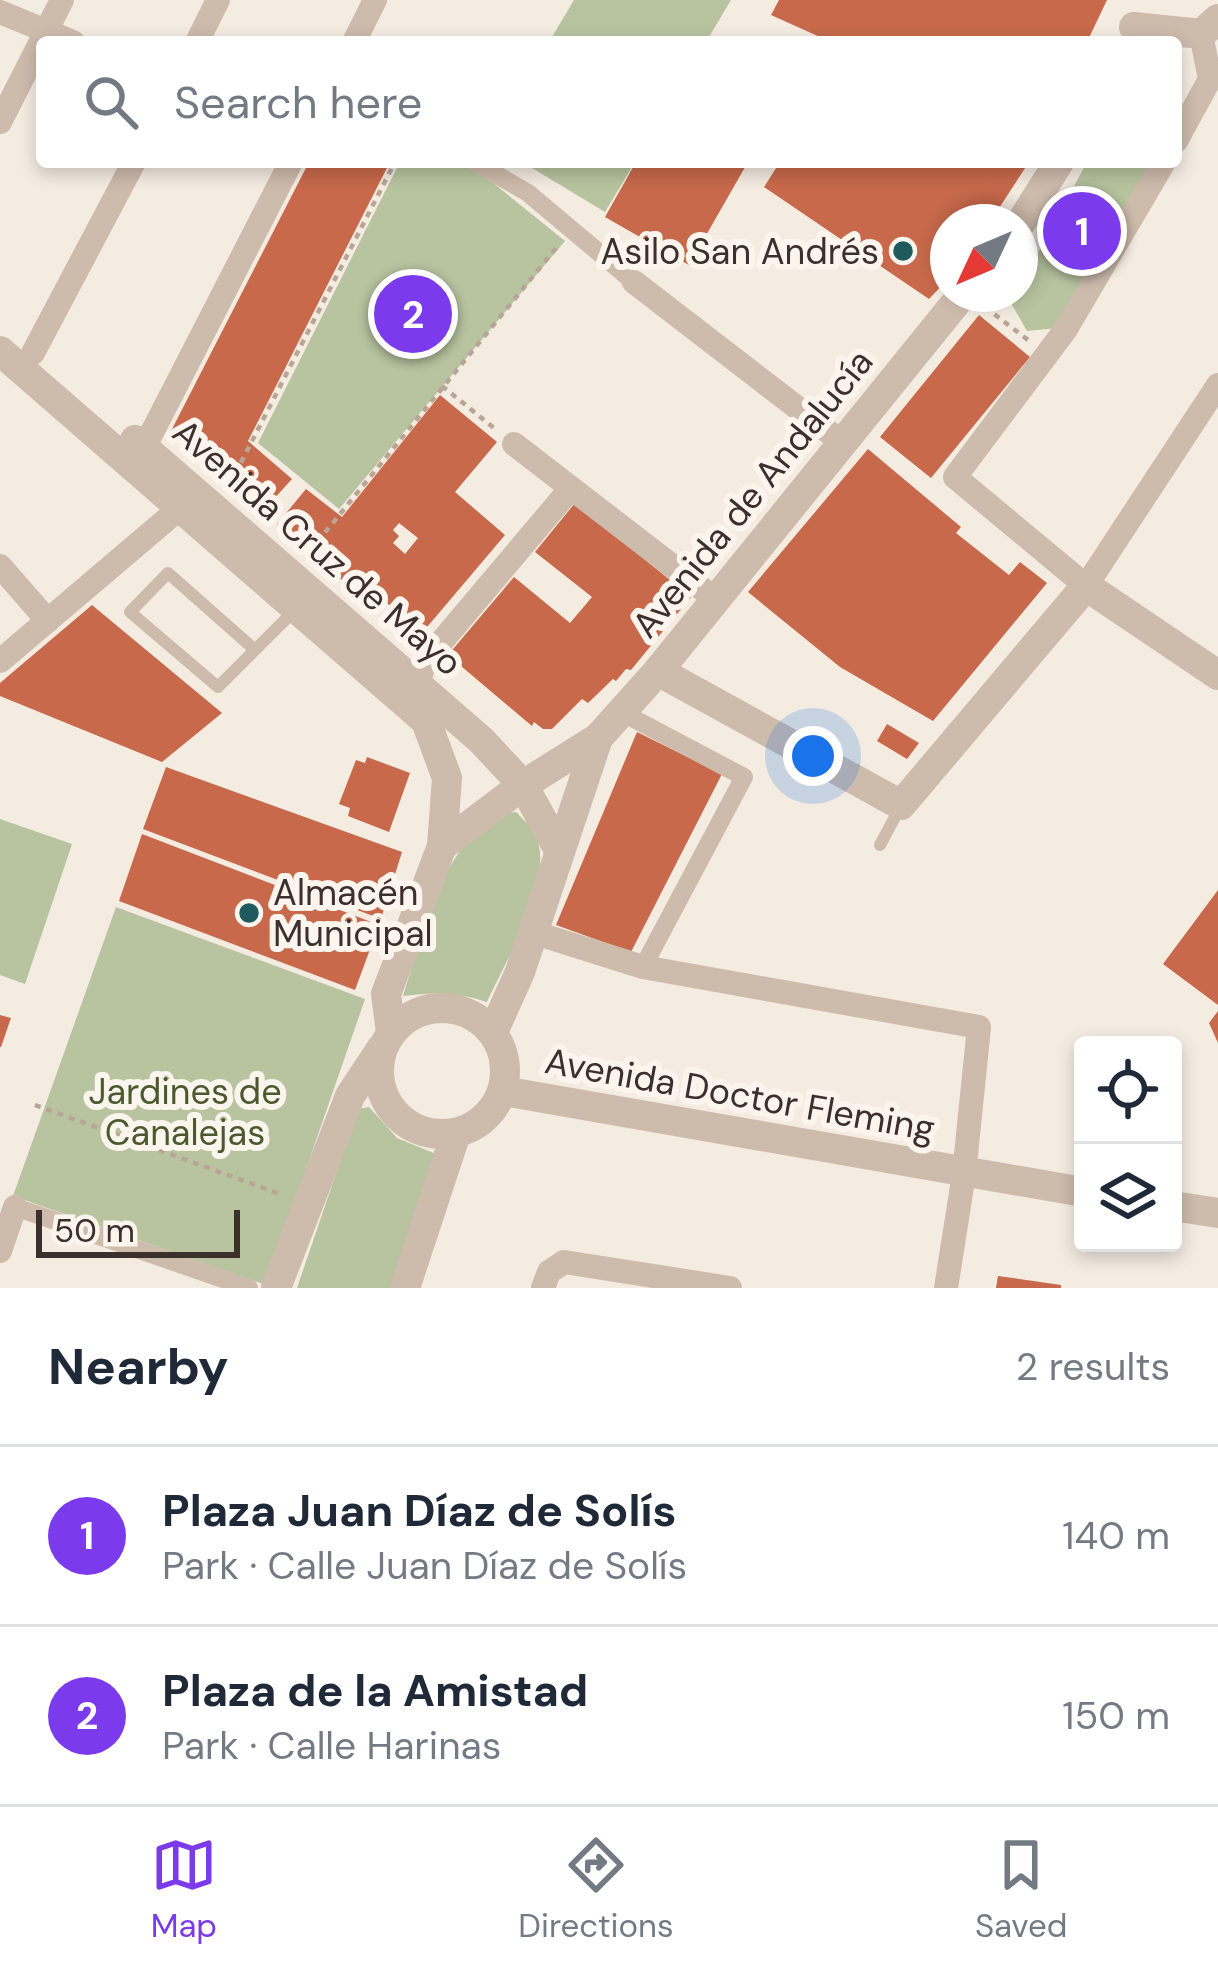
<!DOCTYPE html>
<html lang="en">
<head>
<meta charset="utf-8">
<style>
	body { margin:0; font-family:"DM Sans",sans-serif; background:#f2f2f3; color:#1f2937 }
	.controls { position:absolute; right:36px; bottom:36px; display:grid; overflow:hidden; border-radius:12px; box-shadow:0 6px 18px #0003 }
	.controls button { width:108px; height:108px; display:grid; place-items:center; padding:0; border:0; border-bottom:3px solid #e0e1e3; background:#fff; color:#1f2937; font:60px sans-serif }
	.compass { position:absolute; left:930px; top:204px; width:108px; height:108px; border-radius:50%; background:#fff; box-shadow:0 6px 18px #0003; rotate:226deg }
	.scale { position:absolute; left:36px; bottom:30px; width:204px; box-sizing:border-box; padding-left:12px; border:6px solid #3b302b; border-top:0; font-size:33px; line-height:42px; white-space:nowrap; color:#3b302b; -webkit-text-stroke:9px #fbf5ee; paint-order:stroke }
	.you { position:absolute; left:813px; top:756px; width:42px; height:42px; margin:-30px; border:9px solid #fff; border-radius:50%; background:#1a73e8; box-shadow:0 0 0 18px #1a73e833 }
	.badge { display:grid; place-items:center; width:78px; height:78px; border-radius:50%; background:#7c3aed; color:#fff; font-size:39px; font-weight:700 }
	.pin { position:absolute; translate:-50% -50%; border:6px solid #fff; box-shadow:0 3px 12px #0006 }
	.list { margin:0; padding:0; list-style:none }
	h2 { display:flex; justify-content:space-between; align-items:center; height:156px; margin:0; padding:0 48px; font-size:51px }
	h2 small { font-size:39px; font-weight:400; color:#747a83 }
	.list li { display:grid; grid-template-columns:78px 1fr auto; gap:36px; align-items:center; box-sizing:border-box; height:180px; padding:0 48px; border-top:3px solid #e0e1e3 }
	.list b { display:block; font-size:45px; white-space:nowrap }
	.list p { margin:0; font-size:39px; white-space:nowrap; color:#747a83 }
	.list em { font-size:39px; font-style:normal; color:#747a83 }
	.icon { flex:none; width:66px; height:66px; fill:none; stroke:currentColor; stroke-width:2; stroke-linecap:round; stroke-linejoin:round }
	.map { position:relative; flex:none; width:1218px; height:1288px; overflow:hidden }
	.search { position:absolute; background:#fff; box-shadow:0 6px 18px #0003; left:36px; right:36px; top:36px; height:132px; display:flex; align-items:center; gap:30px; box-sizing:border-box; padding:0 42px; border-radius:12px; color:#747a83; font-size:45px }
	.sheet { height:516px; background:#fff }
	nav { display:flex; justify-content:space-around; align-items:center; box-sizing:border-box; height:168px; border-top:3px solid #e0e1e3; background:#fff; font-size:33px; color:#747a83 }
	nav a { display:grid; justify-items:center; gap:6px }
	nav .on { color:#7c3aed }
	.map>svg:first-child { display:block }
</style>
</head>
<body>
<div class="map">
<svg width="1218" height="1288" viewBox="0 0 1218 1288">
	<rect width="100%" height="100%" fill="#f4ebe1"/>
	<g fill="#b8c4a0">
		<path d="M574,0H731L706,42H549Z"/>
		<path d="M400,162H458L492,182L565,241L339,509L258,443Z"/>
		<path d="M522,162H635L605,212Z"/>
		<path d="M1087,162H1156L1058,328L1027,331L1011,303L1020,294V286Z"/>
		<path d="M516,812C524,820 535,830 538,842C551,887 505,962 487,1002C456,992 434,992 403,996C421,943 448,817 516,812Z"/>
		<path d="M0,819L72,844L25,984L0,975Z"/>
		<path d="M116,907L365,999L266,1285L13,1196Z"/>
		<path d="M369,1107L397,1138L436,1154L391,1288H297L358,1109Z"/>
	</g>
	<g fill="#c8694b" fill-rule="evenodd">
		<path d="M779,0H1107L1087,42H831L771,15Z"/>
		<path d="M309,162H390L248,441L292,479L262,512L170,433Z"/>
		<path d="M636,162H748L689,265L605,217Z"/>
		<path d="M780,162H1029L990,222H948V279L929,299L764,187Z"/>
		<path d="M979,315L1030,357L931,478L880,437Z"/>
		<path d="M440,395L497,442L455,492L505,535L422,633L367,586L359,595L277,524L306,489L342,517ZM399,523L418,538L405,554L393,543L399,536L393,530Z"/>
		<path d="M868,449L961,527L956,533L1009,575L1020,562L1047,583L933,721L840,667L748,592Z"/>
		<path d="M575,503L691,597L631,670L626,669L616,681L613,679L588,703L582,699L552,729H543L534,722L532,726L448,655L514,577L570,623L592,597L535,552Z"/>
		<path d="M92,605L222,713L162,762L0,696V683Z"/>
		<path d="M887,724L919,743L907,759L877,741Z"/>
		<path d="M637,732L722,774L631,952L556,925Z"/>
		<path d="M367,757L410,773L389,832L348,816L350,808L339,804L356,760L365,763Z"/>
		<path d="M166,767L402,852L381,919L143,829Z"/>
		<path d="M142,834L379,925L355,990L119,901Z"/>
		<path d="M1218,890V1005L1163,964Z"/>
		<path d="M1218,1011V1043L1209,1023Z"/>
		<path d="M0,1015L11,1018L1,1047H0Z"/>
		<path d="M998,1276L1061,1285V1288H996Z"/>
	</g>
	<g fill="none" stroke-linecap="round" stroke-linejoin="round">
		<g stroke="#b9a596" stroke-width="4.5" stroke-dasharray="6 6" stroke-linecap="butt">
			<path d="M985,307L1028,340"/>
			<path d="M442,386L494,428"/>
			<path d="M230,484L395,162"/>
			<path d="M310,551L556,248"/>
			<path d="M35,1105L280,1194"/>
		</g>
		<g stroke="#cdbbac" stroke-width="12">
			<path d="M255,650L168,573L130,612L218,687L295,610"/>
			<path d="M880,845L901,806"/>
		</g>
		<g stroke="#cdbbac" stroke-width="18">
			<path d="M475,162L528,193L634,282"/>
			<path d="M621,712L744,777L643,967"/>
			<path d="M15,1207L249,1288"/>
		</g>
		<g stroke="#cdbbac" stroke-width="24">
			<path d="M0,12L73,42"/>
			<path d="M197,42L218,0"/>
			<path d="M354,42L375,0"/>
			<path d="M0,122L62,0"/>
			<path d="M1176,141L1210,79L1201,34"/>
			<path d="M1164,162L1066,329L955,477L1086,586L1218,385"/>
			<path d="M634,282L843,443"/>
			<path d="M33,353L134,162"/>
			<path d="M514,444L571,488"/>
			<path d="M144,448L291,162"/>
			<path d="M0,566L48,621"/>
			<path d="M0,661L180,508"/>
			<path d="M417,685L426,660L571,488L714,598"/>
			<path d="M532,932L643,967L979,1027L964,1174L946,1288"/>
			<path d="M0,1251L15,1207"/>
			<path d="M543,1288L549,1272L564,1262L730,1288"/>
		</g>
		<g stroke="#cdbbac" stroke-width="30">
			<path d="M1134,27L1201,34L1218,19"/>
			<path d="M1020,224L1059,162"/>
			<path d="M0,351L426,721L447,778L442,846L386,994L391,1032"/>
			<path d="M135,440L481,740L523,785L559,850"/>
			<path d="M658,671L901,805L1086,586L1218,675"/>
			<path d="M442,846L523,785L598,738L658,671L963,294"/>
			<circle cx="442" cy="1071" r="63"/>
			<path d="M493,1032L520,972L598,738"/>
			<path d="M503,1091L1083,1192"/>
			<path d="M1173,1206L1218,1213"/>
			<path d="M276,1288L350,1096L381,1049"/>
			<path d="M405,1288L456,1133"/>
		</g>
	</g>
	<g fill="#1f5a5e" stroke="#fbf5ee" stroke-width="4.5">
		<circle cx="903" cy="251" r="12"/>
		<circle cx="249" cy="913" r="12"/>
	</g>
	<g text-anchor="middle" stroke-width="12" stroke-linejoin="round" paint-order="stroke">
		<g font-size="36" fill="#3b302b" stroke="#fbf5ee" text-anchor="end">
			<text x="879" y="264">Asilo San Andrés</text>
			<text x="273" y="905" text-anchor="start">Almacén<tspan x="273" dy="41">Municipal</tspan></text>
		</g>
		<g font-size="36" fill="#3b302b" stroke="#fbf5ee">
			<text transform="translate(752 493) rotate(-51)" y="13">Avenida de Andalucía</text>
			<text transform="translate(318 547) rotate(41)" y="13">Avenida Cruz de Mayo</text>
			<text transform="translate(740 1094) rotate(10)" y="13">Avenida Doctor Fleming</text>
		</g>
		<g font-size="36" fill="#4a5a2e" stroke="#fbf5ee">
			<text x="185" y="1104">Jardines de<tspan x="185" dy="41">Canalejas</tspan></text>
		</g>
	</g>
</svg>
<div class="controls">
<button><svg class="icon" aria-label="locate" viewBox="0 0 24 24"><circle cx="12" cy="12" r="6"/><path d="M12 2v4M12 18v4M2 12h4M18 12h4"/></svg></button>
<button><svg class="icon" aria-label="layers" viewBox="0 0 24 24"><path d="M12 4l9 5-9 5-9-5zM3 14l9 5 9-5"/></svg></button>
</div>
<svg class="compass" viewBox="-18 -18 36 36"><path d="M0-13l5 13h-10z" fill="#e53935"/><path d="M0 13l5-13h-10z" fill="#747a83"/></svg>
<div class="scale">50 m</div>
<div class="you"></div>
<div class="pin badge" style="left:1082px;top:231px">1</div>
<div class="pin badge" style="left:413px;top:314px">2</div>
<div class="search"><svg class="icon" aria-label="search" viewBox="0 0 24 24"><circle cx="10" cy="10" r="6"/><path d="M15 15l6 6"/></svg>Search here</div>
</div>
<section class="sheet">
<h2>Nearby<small>2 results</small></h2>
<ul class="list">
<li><span class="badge">1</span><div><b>Plaza Juan Díaz de Solís</b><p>Park · Calle Juan Díaz de Solís</p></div><em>140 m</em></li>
<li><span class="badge">2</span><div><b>Plaza de la Amistad</b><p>Park · Calle Harinas</p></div><em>150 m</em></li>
</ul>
</section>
<nav>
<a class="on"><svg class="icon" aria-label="map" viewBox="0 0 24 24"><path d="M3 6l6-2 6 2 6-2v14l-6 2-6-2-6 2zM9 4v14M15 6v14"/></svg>Map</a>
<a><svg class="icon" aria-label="directions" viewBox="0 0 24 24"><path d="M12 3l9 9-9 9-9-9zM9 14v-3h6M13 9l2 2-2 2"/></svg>Directions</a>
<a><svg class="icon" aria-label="saved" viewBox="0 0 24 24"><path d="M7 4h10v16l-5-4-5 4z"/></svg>Saved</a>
</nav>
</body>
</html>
